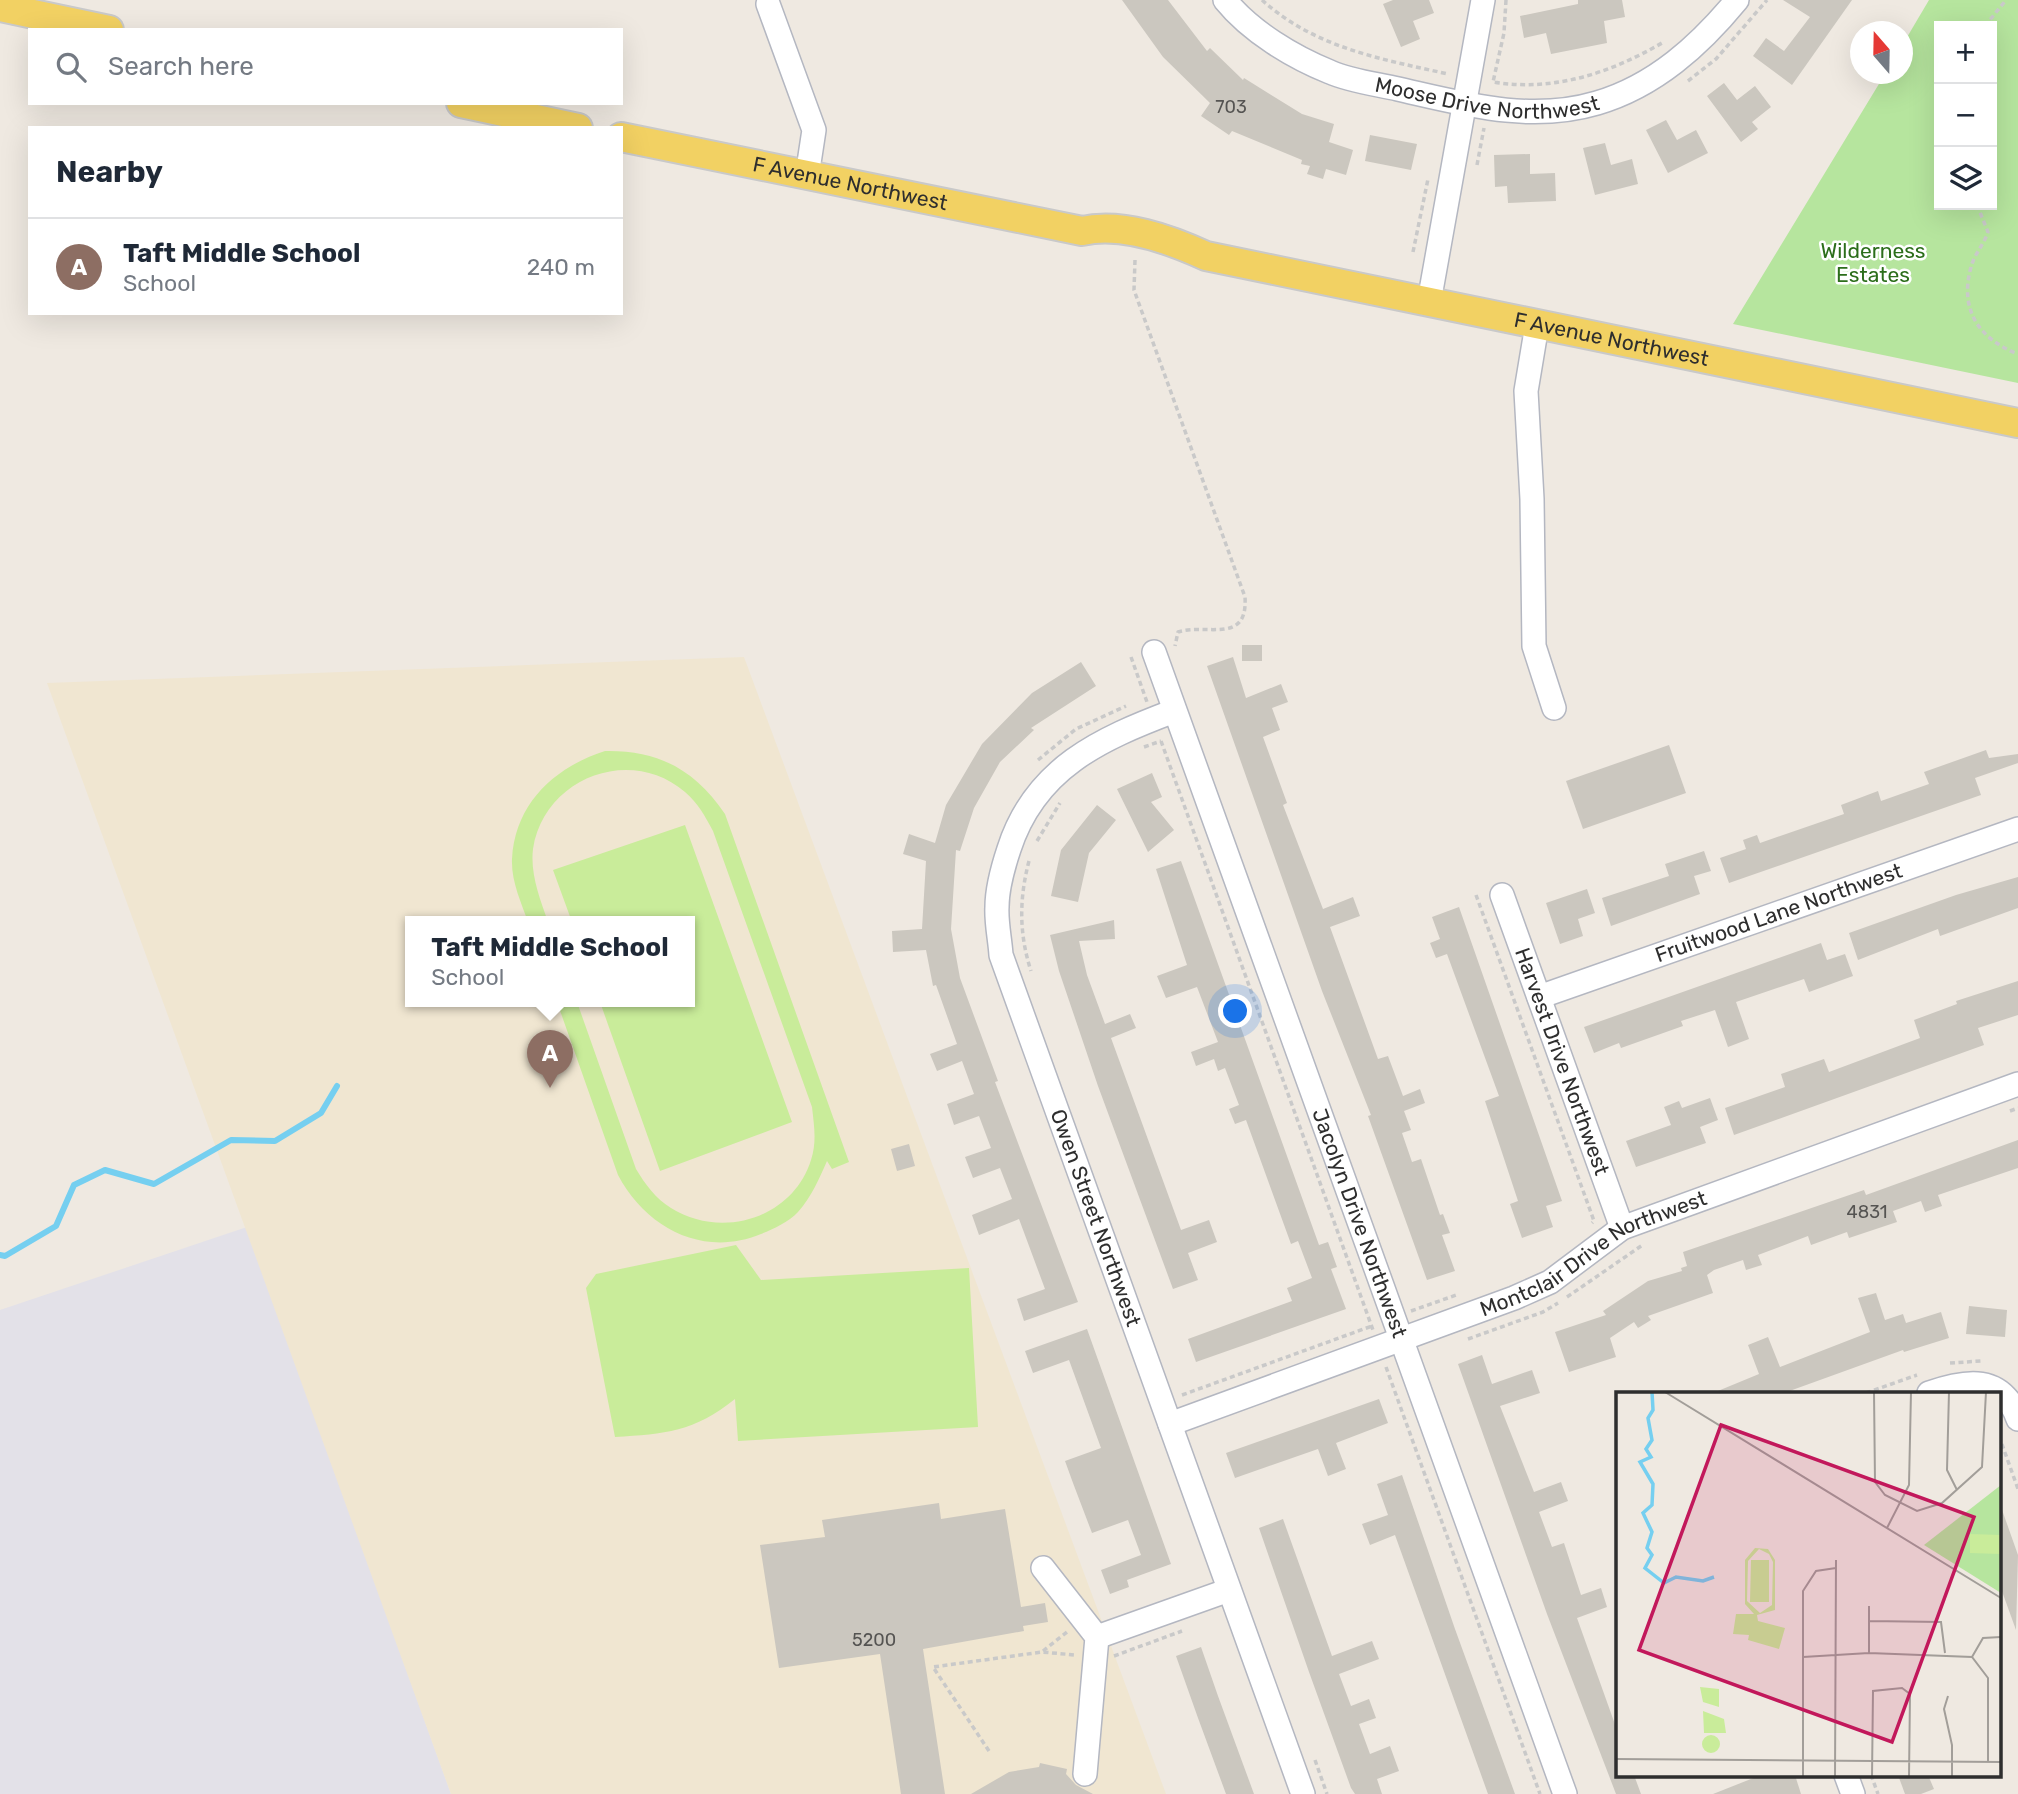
<!DOCTYPE html>
<html lang="en">
<head>
<meta charset="utf-8">
<style>
	body { margin:0; font-family:Rubik,sans-serif; background:#f2f2f3; color:#1f2937 }
	.controls { position:absolute; right:21px; top:21px; display:grid; overflow:hidden; border-radius:0px; box-shadow:0 7px 28px #0002 }
	.controls button { width:63px; height:63px; display:grid; place-items:center; padding:0; border:0; border-bottom:2px solid #e0e1e3; background:#fff; color:#1f2937; font:35px sans-serif }
	.compass { position:absolute; left:1850px; top:21px; width:63px; height:63px; border-radius:50%; background:#fff; box-shadow:0 7px 28px #0002; rotate:340deg }
	.you { position:absolute; left:1236px; top:1012px; width:24px; height:24px; margin:-18px; border:5px solid #fff; border-radius:50%; background:#1a73e8; box-shadow:0 0 0 10px #1a73e833 }
	.badge { display:grid; place-items:center; width:46px; height:46px; border-radius:50%; background:#ea580c; color:#fff; font-size:23px; font-weight:700 }
	.pin { position:absolute; translate:-50% -58px; filter:drop-shadow(0 2px 4px #0008) }
	.pin::after { content:''; position:absolute; top:37px; width:24px; height:21px; background:inherit; clip-path:polygon(0 0,100% 0,50% 100%) }
	.popup { position:absolute; left:405px; top:916px; width:290px; height:91px; box-sizing:border-box; display:grid; place-content:center; border-radius:0px; background:#fff; filter:drop-shadow(0 2px 5px #0005); font-size:23px; white-space:nowrap; color:#747a83 }
	.popup b { font-size:26px; color:#1f2937 }
	.popup::after { content:''; position:absolute; left:50%; top:100%; margin-left:-14px; border:14px solid transparent; border-top-color:#fff }
	.list { margin:0; padding:0; list-style:none }
	h2 { display:flex; justify-content:space-between; align-items:center; height:91px; margin:0; padding:0 28px; font-size:30px }
	h2 small { font-size:23px; font-weight:400; color:#747a83 }
	.list li { display:grid; grid-template-columns:46px 1fr auto; gap:21px; align-items:center; box-sizing:border-box; height:98px; padding:0 28px; border-top:2px solid #e0e1e3 }
	.list b { display:block; font-size:26px; white-space:nowrap }
	.list p { margin:0; font-size:23px; white-space:nowrap; color:#747a83 }
	.list em { font-size:23px; font-style:normal; color:#747a83 }
	.icon { flex:none; width:38px; height:38px; fill:none; stroke:currentColor; stroke-width:2; stroke-linecap:round; stroke-linejoin:round }
	.map { position:relative; flex:none; width:2018px; height:1794px; overflow:hidden }
	.search { position:absolute; background:#fff; box-shadow:0 7px 28px #0002; left:28px; top:28px; width:595px; height:77px; display:flex; align-items:center; gap:18px; box-sizing:border-box; padding:0 24px; border-radius:0px; color:#747a83; font-size:26px }
	.panel { position:absolute; background:#fff; box-shadow:0 7px 28px #0002; left:28px; top:126px; width:595px; height:189px; border-radius:0px }
	.map>svg:first-child { display:block }
</style>
</head>
<body>
<div class="map">
<svg width="2018" height="1794" viewBox="0 0 2018 1794">
	<rect width="100%" height="100%" fill="#efe9e1"/>
	<path fill="#e3e1e8" d="M247,1227L451,1794H0V1310Z"/>
	<path fill="#f0e6d1" fill-rule="evenodd" d="M744,657L1166,1794H451L47,683ZM410,922H690V1002H410Z"/>
	<path fill="#b6e59e" fill-rule="evenodd" d="M1929,0H2018V383L1733,324L1885,74H1902L1903,44ZM1939,26H1992V205H1939Z"/>
	<g fill="#c9ec9a">
		<path d="M605,751C659,750 695,770 725,814L849,1162L832,1169L827,1161C819,1179 812,1196 798,1212C789,1222 773,1229 761,1234C703,1258 646,1228 618,1175L557,1002H577L636,1169C645,1184 656,1199 671,1208C722,1240 793,1218 811,1160C817,1142 814,1125 812,1107L713,831C705,816 698,803 685,792C630,745 544,778 533,849C530,874 540,899 548,922H528C521,902 511,881 512,859C515,803 555,767 605,751Z"/>
		<path d="M685,825L792,1122L660,1171L600,1002H690V922H572L553,870Z"/>
		<path d="M736,1245L761,1280L969,1268L978,1427L738,1441L735,1399C694,1432 665,1434 615,1437L586,1288L596,1274Z"/>
	</g>
	<g fill="none" stroke-linecap="round" stroke-linejoin="round">
		<path stroke="#75cff0" stroke-width="6" d="M0,1255L5,1256L56,1226L74,1185L105,1170L154,1184L231,1140L275,1141L321,1113L337,1086"/>
	</g>
	<g fill="#cbc7bf">
		<path d="M1122,0H1168L1207,51L1210,48L1243,80L1244,78L1302,114L1334,124L1329,142L1353,150L1346,175L1326,169L1323,179L1307,174L1310,166L1301,164L1302,160L1232,131L1229,135L1201,116L1210,103L1163,57Z"/>
		<path d="M1393,0H1429L1434,13L1413,21L1420,39L1401,47L1383,4Z"/>
		<path d="M1578,0H1622L1625,17L1604,21L1607,43L1551,54L1546,33L1524,38L1520,16L1578,4Z"/>
		<path d="M1783,0H1852L1792,85L1753,56L1766,38L1784,51L1810,17Z"/>
		<path d="M1724,83L1737,100L1755,86L1771,107L1752,122L1758,129L1741,142L1707,96Z"/>
		<path d="M1666,120L1677,140L1696,130L1708,153L1668,173L1646,130Z"/>
		<path d="M1370,135L1417,144L1411,170L1365,161Z"/>
		<path d="M1605,143L1611,165L1632,159L1638,184L1595,195L1583,148Z"/>
		<path d="M1530,154V174L1555,173L1556,201L1508,203L1507,186L1495,187L1494,155Z"/>
		<rect x="1242" y="645" width="20" height="16"/>
		<path d="M1233,657L1246,698L1281,684L1288,702L1272,708L1280,730L1263,737L1287,803L1283,805L1323,909L1353,897L1360,916L1330,927L1378,1059L1388,1056L1403,1096L1420,1089L1425,1103L1404,1111L1411,1130L1402,1133L1412,1162L1421,1159L1440,1215L1443,1214L1450,1233L1442,1235L1455,1271L1427,1280L1368,1116L1371,1115L1322,991L1207,666Z"/>
		<path d="M1081,662L1096,686L1031,728L1034,730L1000,762L974,808L960,851L956,850L951,929L960,978L998,1081L995,1082L1078,1302L1024,1321L1017,1299L1045,1289L1019,1219L979,1235L972,1215L1012,1199L1000,1168L973,1178L965,1157L991,1148L979,1116L954,1125L947,1104L974,1094L962,1061L937,1071L930,1054L957,1044L936,985L933,986L926,950L893,952L892,931L922,929L926,861L903,854L909,834L935,843L946,805L982,744L1032,693Z"/>
		<path d="M1669,745L1686,793L1583,829L1566,781Z"/>
		<path d="M1986,750L1989,758L2018,754V763L1975,778L1981,795L1729,883L1720,858L1746,849L1743,840L1757,835L1760,843L1844,814L1841,805L1878,791L1881,801L1929,784L1924,772Z"/>
		<path d="M1152,773L1162,797L1151,802L1174,830L1148,852L1117,789Z"/>
		<path d="M1097,805L1116,820L1089,853L1078,902L1051,896L1061,850Z"/>
		<path d="M1704,851L1711,871L1694,876L1700,894L1611,926L1602,898L1669,876L1665,864Z"/>
		<path d="M1181,861L1319,1245L1328,1242L1337,1267L1331,1269L1346,1309L1196,1362L1188,1339L1292,1301L1287,1288L1312,1278L1298,1241L1291,1244L1246,1120L1235,1124L1229,1109L1239,1105L1225,1068L1218,1071L1214,1059L1196,1066L1191,1052L1218,1042L1197,987L1166,998L1157,976L1187,965L1156,869Z"/>
		<path d="M2018,877V908L1940,936L1938,929L1858,960L1849,933L1956,895Z"/>
		<path d="M1587,889L1595,913L1578,919L1583,936L1560,944L1546,903Z"/>
		<path d="M1459,907L1562,1201L1546,1206L1553,1227L1522,1238L1510,1204L1518,1201L1485,1101L1499,1096L1447,954L1436,958L1430,943L1440,939L1432,917Z"/>
		<path d="M1114,920L1115,939L1079,941L1087,975L1105,1024L1130,1014L1136,1028L1111,1038L1181,1230L1209,1220L1217,1242L1188,1253L1198,1280L1173,1289L1098,1086L1059,971L1050,935Z"/>
		<path d="M1821,943L1827,960L1845,954L1853,976L1809,992L1804,979L1736,1002L1749,1039L1728,1047L1715,1010L1681,1021L1683,1026L1621,1048L1619,1043L1594,1053L1584,1027Z"/>
		<path d="M2018,981V1015L1978,1028L1984,1045L1734,1135L1725,1108L1785,1087L1781,1074L1824,1059L1829,1072L1920,1038L1914,1020L1957,1004L1956,1001Z"/>
		<path d="M1710,1098L1718,1120L1700,1127L1706,1143L1636,1167L1626,1141L1671,1125L1664,1107L1679,1101L1682,1108Z"/>
		<path d="M2018,1140V1168L1938,1195L1942,1206L1925,1212L1921,1201L1893,1211L1897,1222L1849,1238L1847,1232L1811,1245L1808,1236L1758,1255L1762,1265L1746,1270L1743,1260L1714,1270L1707,1275L1713,1293L1648,1316L1651,1320L1638,1328L1634,1322L1610,1338L1616,1357L1569,1372L1555,1332L1606,1315L1603,1311L1648,1281L1682,1271L1681,1268L1687,1266L1683,1252L1864,1190L1866,1195Z"/>
		<path d="M909,1144L915,1166L897,1171L891,1149Z"/>
		<path d="M1876,1293L1885,1320L1903,1314L1906,1323L1941,1312L1949,1338L1904,1352L1903,1350L1784,1393H1713L1759,1374L1748,1345L1768,1337L1780,1367L1870,1332L1858,1298Z"/>
		<path d="M1969,1306L2007,1310L2005,1337L1966,1334Z"/>
		<path d="M1087,1329L1171,1564L1127,1580L1129,1587L1110,1594L1101,1570L1141,1555L1128,1520L1092,1533L1073,1483L1065,1461L1101,1448L1069,1360L1033,1373L1025,1351Z"/>
		<path d="M1482,1355L1492,1384L1532,1370L1540,1393L1500,1406L1534,1492L1561,1482L1568,1501L1539,1512L1552,1547L1564,1543L1581,1595L1601,1588L1607,1607L1577,1618L1617,1730V1775H1634L1641,1794H1616L1547,1614L1458,1364Z"/>
		<path d="M1379,1399L1388,1423L1336,1443L1346,1469L1328,1476L1318,1449L1235,1478L1226,1453Z"/>
		<path d="M1402,1475L1455,1629L1515,1794H1488L1395,1535L1370,1545L1362,1524L1388,1515L1377,1484Z"/>
		<path d="M939,1503L941,1519L1005,1509L1021,1607L1045,1603L1048,1622L1023,1626L1024,1631L923,1649L945,1794H901L880,1654L779,1668L760,1545L825,1537L822,1520Z"/>
		<path d="M2001,1507L2018,1555L2016,1630L1999,1583Z"/>
		<path d="M1283,1519L1332,1656L1372,1641L1379,1659L1339,1674L1351,1706L1369,1699L1376,1718L1359,1724L1370,1754L1390,1746L1399,1771L1377,1779L1382,1794H1355L1351,1788L1309,1672L1259,1528Z"/>
		<path d="M1201,1647L1218,1696L1254,1794H1226L1198,1718L1176,1656Z"/>
		<path d="M1040,1763L1067,1769L1066,1774L1076,1785L1093,1794H971L1009,1772L1039,1767Z"/>
		<path d="M1761,1775H1795L1801,1794H1713Z"/>
		<path d="M1898,1775H1928L1934,1789L1921,1794H1905Z"/>
	</g>
	<g fill="none" stroke-linecap="round" stroke-linejoin="round">
		<defs>
			<g id="minor">
				<path id="s1" d="M1225,0C1251,32 1293,57 1330,72C1350,81 1376,84 1398,89C1464,104 1530,123 1597,103C1655,86 1700,45 1737,0"/>
				<path d="M768,4L814,130L807,176"/>
				<path d="M1429,302L1483,0"/>
				<path d="M1537,325L1526,391L1532,499L1534,646L1554,708"/>
				<path id="s2" d="M1154,652L1565,1794"/>
				<path id="s3" d="M1174,711C1100,739 1035,768 1009,849C1003,867 997,888 997,907C996,922 1000,939 1001,955L1303,1794"/>
				<path id="s4" d="M1502,895L1622,1228"/>
				<path id="s5" d="M1539,997L2018,829"/>
				<path d="M1929,1393C1966,1380 2002,1374 2018,1419"/>
				<path id="s6" d="M1170,1424L1514,1298L1550,1282L1622,1228L2018,1084"/>
				<path d="M1043,1568L1097,1637L1085,1774"/>
				<path d="M1097,1637L1229,1590"/>
				<path d="M1846,1775L1853,1794"/>
			</g>
			<g id="major">
				<path d="M0,7L109,30"/>
				<path d="M461,103L578,128"/>
				<path id="s7" d="M621,137L1082,231C1122,222 1169,239 1206,256L2018,423"/>
			</g>
		</defs>
		<use href="#minor" stroke="#b4b7c1" stroke-width="26"/>
		<use href="#major" stroke="#c9c9c9" stroke-width="32"/>
		<g stroke="#c9c9c9" stroke-width="3.5" stroke-dasharray="5 3.5" stroke-linecap="butt">
			<path d="M1262,0C1315,48 1381,59 1448,74"/>
			<path d="M1506,0L1504,33L1493,82C1554,92 1610,73 1662,43"/>
			<path d="M1985,26L2006,0"/>
			<path d="M1688,81L1716,59L1767,0"/>
			<path d="M1477,165L1484,128"/>
			<path d="M1977,205L1988,232C1984,244 1974,255 1971,267C1959,310 1979,339 2018,354"/>
			<path d="M1413,252L1428,179"/>
			<path d="M1135,260L1134,290L1245,597C1248,645 1207,623 1178,632L1175,646"/>
			<path d="M1131,657L1147,702"/>
			<path d="M1161,741L1373,1330"/>
			<path d="M1144,747L1161,741"/>
			<path d="M1038,760L1076,729L1126,706"/>
			<path d="M1037,841L1060,803"/>
			<path d="M1029,861C1019,899 1019,934 1031,971"/>
			<path d="M1476,895L1594,1221L1592,1223"/>
			<path d="M2010,1111L2018,1108"/>
			<path d="M1567,1297L1644,1244"/>
			<path d="M1411,1311L1459,1294"/>
			<path d="M1468,1339L1543,1312L1558,1303"/>
			<path d="M1950,1363L1981,1361"/>
			<path d="M1386,1367L1540,1794"/>
			<path d="M1866,1393L1917,1375"/>
			<path d="M1182,1395L1372,1326"/>
			<path d="M1999,1436L2018,1489"/>
			<path d="M1043,1651L1067,1632"/>
			<path d="M1114,1656L1182,1631"/>
			<path d="M989,1751L933,1667L1042,1652L1075,1655"/>
			<path d="M1315,1760L1327,1794"/>
			<path d="M1871,1775L1878,1794"/>
		</g>
		<use href="#minor" stroke="#fff" stroke-width="23"/>
		<use href="#major" stroke="#f2d163" stroke-width="28"/>
	</g>
	<g text-anchor="middle" stroke-width="5" stroke-linejoin="round" paint-order="stroke">
		<g font-size="18" fill="#555452">
			<text x="1231" y="113">703</text>
			<text x="1867" y="1218">4831</text>
			<text x="874" y="1646">5200</text>
		</g>
		<g font-size="21" fill="#2e2e2e" stroke="#fff">
			<text dy="7" stroke="none"><textPath href="#s1" startOffset="289">Moose Drive Northwest</textPath></text>
			<text dy="7" stroke="none"><textPath href="#s7" startOffset="234">F Avenue Northwest</textPath></text>
			<text dy="7" stroke="none"><textPath href="#s7" startOffset="1013">F Avenue Northwest</textPath></text>
			<text dy="7" stroke="none"><textPath href="#s5" startOffset="254">Fruitwood Lane Northwest</textPath></text>
			<text dy="7" stroke="none"><textPath href="#s4" startOffset="177">Harvest Drive Northwest</textPath></text>
			<text dy="7" stroke="none"><textPath href="#s3" startOffset="611">Owen Street Northwest</textPath></text>
			<text dy="7" stroke="none"><textPath href="#s2" startOffset="607">Jacolyn Drive Northwest</textPath></text>
			<text dy="7" stroke="none"><textPath href="#s6" startOffset="458">Montclair Drive Northwest</textPath></text>
		</g>
		<g font-size="21" fill="#2c6e1b" stroke="#fff">
			<text x="1873" y="258">Wilderness<tspan x="1873" dy="24">Estates</tspan></text>
		</g>
	</g>
	<g transform="translate(1616 1392)">
		<rect width="385" height="385" fill="#efe9e1"/>
		<path d="M385,93V201L308,153Z" fill="#b6e59e"/>
		<path d="M354,142L385,143V162L354,161ZM139,156L152,157L159,168V218L141,223L142,229L169,236L163,257L132,248L133,243L117,242L120,222H138L129,212V168ZM143,157L153,162L157,170L156,213L144,221L131,209L132,169ZM135,168H153V210H134ZM84,295L103,297V315L87,310ZM87,319L108,327L110,341H88ZM86 352a9 9 0 1 1 18 0a9 9 0 1 1-18 0Z" fill="#c9ec9a" fill-rule="evenodd"/>
		<path fill="none" stroke="#75cff0" stroke-width="3.5" d="M36,0L37,18L32,26L36,48L30,57L35,65L24,70L37,92L36,113L27,121L36,140L31,156L36,163L29,176L48,191L60,185L87,189L98,185"/>
		<path fill="none" stroke="#a29e99" stroke-width="2" d="M49,0L385,206M258,0L259,90L269,103L301,119L326,111L366,75L370,0M333,0L331,78L341,98M271,136L293,93L295,0M253,229L325,230L329,261M253,261V214M187,265L253,261L356,265L372,286V370M356,265L367,246L385,245M332,304L328,317L336,353V385M0,367L385,370M187,385V199L200,179L220,176M219,385L220,168M256,385L257,299L286,296L294,302L293,385"/>
		<path fill="#c2185b" fill-opacity="0.15" stroke="#c2185b" stroke-width="3.5" d="M105,33L358,125L276,350L23,258Z"/>
		<rect width="385" height="385" fill="none" stroke="#2e2e2e" stroke-width="3.5"/>
	</g>
</svg>
<div class="controls">
<button>+</button>
<button>−</button>
<button><svg class="icon" aria-label="layers" viewBox="0 0 24 24"><path d="M12 4l9 5-9 5-9-5zM3 14l9 5 9-5"/></svg></button>
</div>
<svg class="compass" viewBox="-18 -18 36 36"><path d="M0-13l5 13h-10z" fill="#e53935"/><path d="M0 13l5-13h-10z" fill="#747a83"/></svg>
<div class="you"></div>
<div class="pin badge" style="left:550px;top:1088px;background:#8d6e63">A</div>
<div class="popup"><b>Taft Middle School</b>School</div>
<div class="search"><svg class="icon" aria-label="search" viewBox="0 0 24 24"><circle cx="10" cy="10" r="6"/><path d="M15 15l6 6"/></svg>Search here</div>
<section class="panel">
<h2>Nearby<small></small></h2>
<ul class="list">
<li><span class="badge" style="background:#8d6e63">A</span><div><b>Taft Middle School</b><p>School</p></div><em>240 m</em></li>
</ul>
</section>
</div>
</body>
</html>
